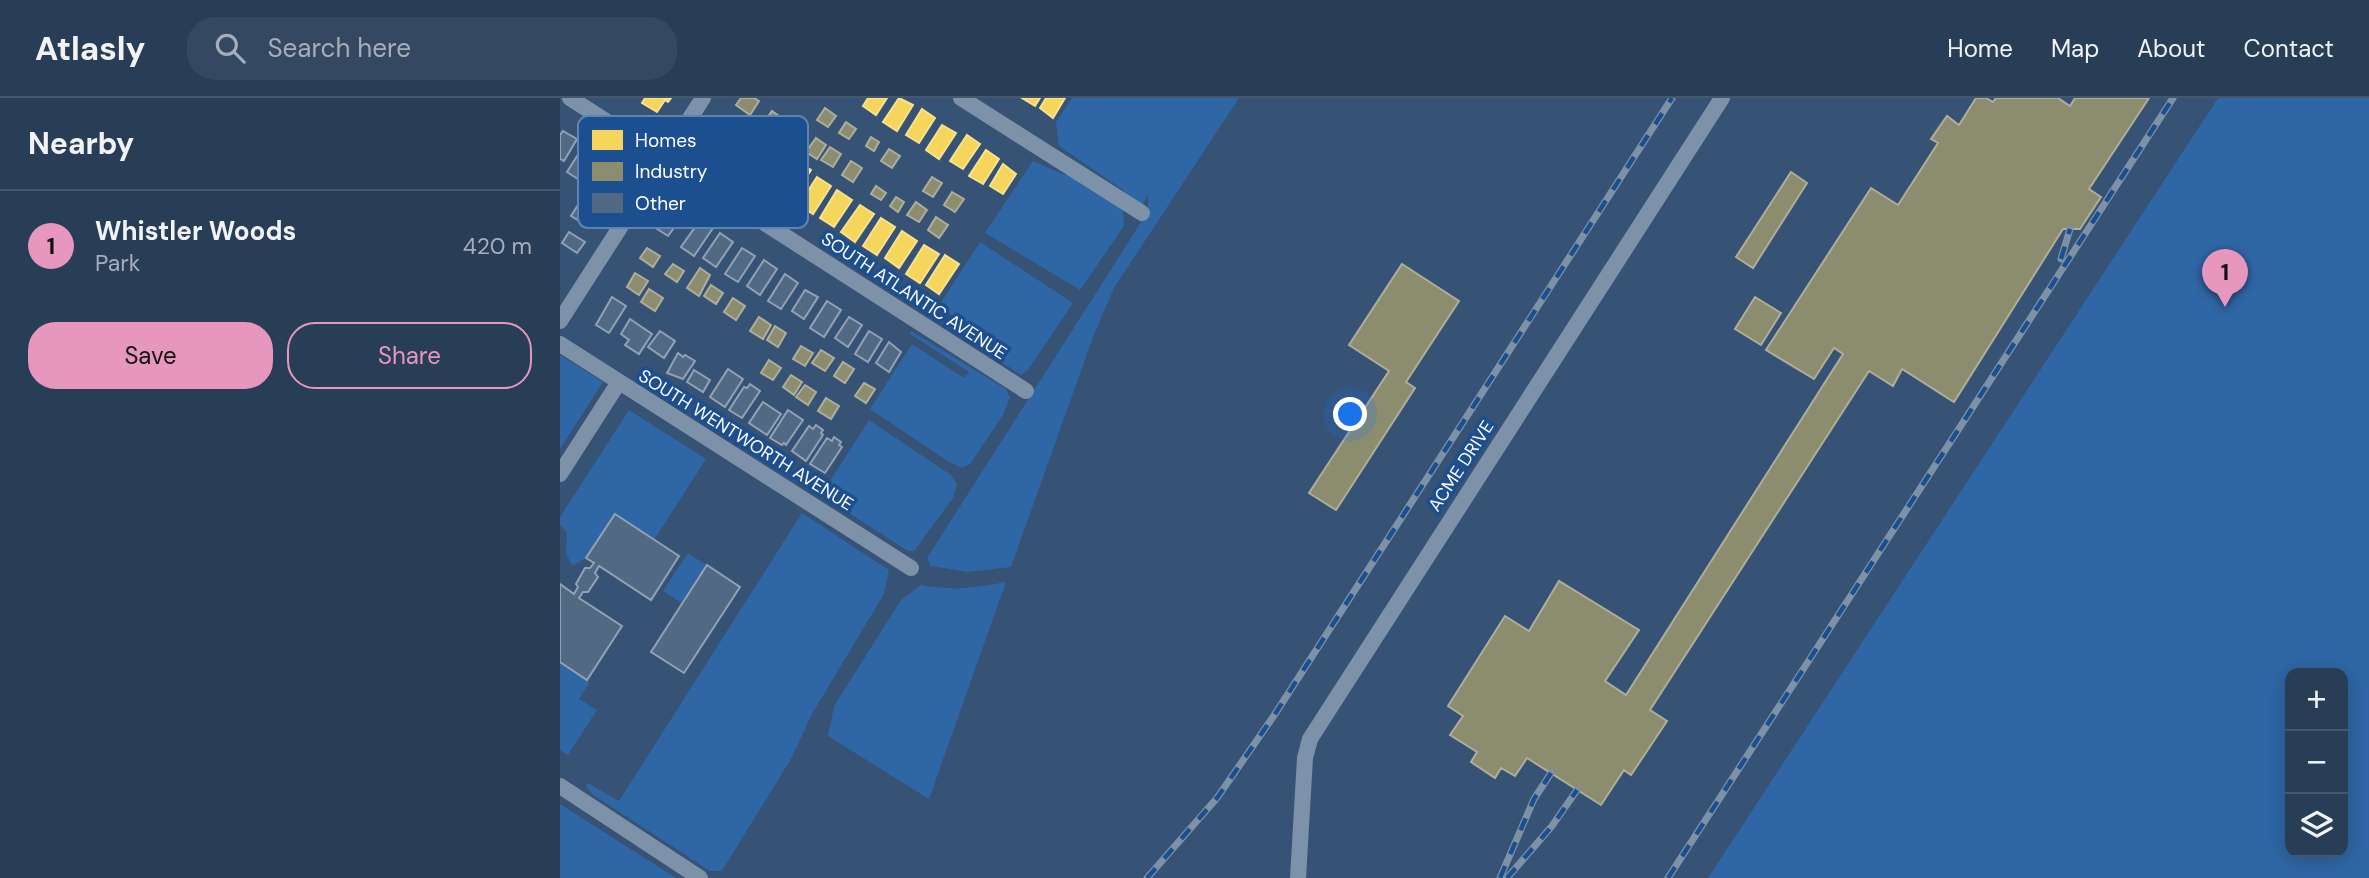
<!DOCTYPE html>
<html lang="en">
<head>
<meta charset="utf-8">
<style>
	body { margin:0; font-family:"DM Sans",sans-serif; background:#344961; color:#f1f3f6 }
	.controls { position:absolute; right:21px; bottom:21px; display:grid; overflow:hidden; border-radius:14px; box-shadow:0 4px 18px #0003 }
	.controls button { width:63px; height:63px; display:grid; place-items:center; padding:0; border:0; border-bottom:2px solid #44576d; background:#283e57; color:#f1f3f6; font:35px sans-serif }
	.you { position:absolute; left:791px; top:317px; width:24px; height:24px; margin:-18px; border:5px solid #fff; border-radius:50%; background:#1a73e8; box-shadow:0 0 0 10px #1a73e833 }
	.badge { display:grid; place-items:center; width:46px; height:46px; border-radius:50%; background:#e797bd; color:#111; font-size:23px; font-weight:700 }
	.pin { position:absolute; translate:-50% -58px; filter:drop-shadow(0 2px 4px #0008) }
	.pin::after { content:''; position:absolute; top:37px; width:24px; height:21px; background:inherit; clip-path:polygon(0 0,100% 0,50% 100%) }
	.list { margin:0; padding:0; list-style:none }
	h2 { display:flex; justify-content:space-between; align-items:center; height:91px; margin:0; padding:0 28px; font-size:30px }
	h2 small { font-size:23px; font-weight:400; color:#a5aeba }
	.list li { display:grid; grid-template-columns:46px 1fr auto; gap:21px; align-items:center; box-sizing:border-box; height:112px; padding:0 28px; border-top:2px solid #44576d }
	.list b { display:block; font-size:26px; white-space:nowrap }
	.list p { margin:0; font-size:23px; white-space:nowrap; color:#a5aeba }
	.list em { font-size:23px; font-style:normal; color:#a5aeba }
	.actions { display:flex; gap:14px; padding:21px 28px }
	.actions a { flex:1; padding:16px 0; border:2px solid #e797bd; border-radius:28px; text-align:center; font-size:24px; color:#e797bd }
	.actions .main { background:#e797bd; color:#111 }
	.icon { flex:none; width:38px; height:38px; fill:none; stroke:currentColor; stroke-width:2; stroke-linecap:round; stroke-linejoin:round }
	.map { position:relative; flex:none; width:1809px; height:780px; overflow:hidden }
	header { display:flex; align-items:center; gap:42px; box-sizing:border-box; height:98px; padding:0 35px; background:#283e57; border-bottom:2px solid #44576d }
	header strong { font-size:33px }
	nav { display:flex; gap:38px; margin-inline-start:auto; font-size:24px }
	.search { width:490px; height:63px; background:#344961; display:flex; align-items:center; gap:18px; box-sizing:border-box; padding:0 24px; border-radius:28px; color:#a5aeba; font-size:26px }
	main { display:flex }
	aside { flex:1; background:#283e57 }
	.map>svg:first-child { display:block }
</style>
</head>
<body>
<header>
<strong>Atlasly</strong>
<div class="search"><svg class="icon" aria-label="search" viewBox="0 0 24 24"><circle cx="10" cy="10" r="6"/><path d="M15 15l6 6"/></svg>Search here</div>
<nav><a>Home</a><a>Map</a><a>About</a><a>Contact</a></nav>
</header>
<main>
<aside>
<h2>Nearby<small></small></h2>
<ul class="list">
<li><span class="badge">1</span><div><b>Whistler Woods</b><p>Park</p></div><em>420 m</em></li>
</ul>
<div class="actions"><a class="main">Save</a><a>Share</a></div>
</aside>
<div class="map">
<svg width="1809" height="780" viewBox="0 0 1809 780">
	<rect width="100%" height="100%" fill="#365274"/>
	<g fill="#2f66a5" fill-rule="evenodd">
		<path d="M512,0H679L554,190L532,242L451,469L408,474L371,468L367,460L578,129L588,109V97L576,118L575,107L563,92L499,48L496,24Z"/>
		<path d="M1658,0H1809V780H1148ZM1783,575V754H1730V575Z"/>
		<path d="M473,63L505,77L513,75L563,112L564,128L520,192L425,135Z"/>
		<path d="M420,144L513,205L468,272L461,277L371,218L374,215L436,253L440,247L378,209Z"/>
		<path d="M351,233L446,291L450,300L443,317L410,366L402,370L389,364L310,311L352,246L404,280L409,274L350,236Z"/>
		<path d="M0,257L43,284L0,351Z"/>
		<path d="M69,312L146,361L94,442L26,460L12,468L6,455L7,434L0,427V419Z"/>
		<path d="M309,322L391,377L397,387L393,400L354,453H348L261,397Z"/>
		<path d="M242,415L329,472L324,496L252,616L231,661L162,773H150L32,696L26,688L28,685L59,703Z"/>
		<path d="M128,455L146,467L121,505L103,493Z"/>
		<path d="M446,484L369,701L268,638L274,608L341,502L361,487C393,493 414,490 446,484Z"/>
		<path d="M0,564L30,584L19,601L37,612L8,657L0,652Z"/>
		<path d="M0,706L116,780H0Z"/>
	</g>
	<g fill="#f6d55c" stroke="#f9e28d" stroke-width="2">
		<path d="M85,0H111L108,4L105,2L97,14L82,5Z"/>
		<path d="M308,0H327L316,17L303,8Z"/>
		<path d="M339,0L353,7L337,33L323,24Z"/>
		<path d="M462,0H480L475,8Z"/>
		<path d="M486,0H505L493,20L480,10Z"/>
		<path d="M362,11L375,20L359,45L346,37Z"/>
		<path d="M382,27L396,35L379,61L366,52Z"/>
		<path d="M407,37L420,46L403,71L390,63Z"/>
		<path d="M426,52L439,61L423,86L409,78Z"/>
		<path d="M236,62L251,72L231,102L216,91Z"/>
		<path d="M443,66L456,76L443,96L430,88Z"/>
		<path d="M257,79L271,88L253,116L239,107Z"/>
		<path d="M277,92L292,102L274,129L260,120Z"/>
		<path d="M300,107L314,116L295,144L281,134Z"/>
		<path d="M321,120L335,129L317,157L303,148Z"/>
		<path d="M342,133L357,143L339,170L325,160Z"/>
		<path d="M364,147L379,156L360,185L346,176Z"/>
		<path d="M385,157L399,166L379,196L366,187Z"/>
	</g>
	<g fill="#8c8c6e" stroke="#aeae9a" stroke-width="2">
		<path d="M181,0H194L199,3L190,17L176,7Z"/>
		<path d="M1416,0H1426L1433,4L1436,0H1498L1510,8L1515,0H1589L1529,91L1541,99L1520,131H1503L1394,304L1342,271L1333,288L1309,273L1090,612L1107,623L1071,677L1064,672L1041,707L967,660L955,678L941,670L935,680L911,664L917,654L890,637L903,618L888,608L945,518L969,533L999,483L1079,532L1045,583L1066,597L1283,256L1274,250L1254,281L1206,252L1311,90L1338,107L1378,45L1371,41L1387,18L1399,27Z"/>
		<path d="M265,10L276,18L268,29L257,22Z"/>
		<path d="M212,13L223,21L214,33L203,26Z"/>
		<path d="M286,24L296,31L289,41L279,35Z"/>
		<path d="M311,39L319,44L314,53L306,48Z"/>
		<path d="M256,40L266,47L257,61L246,54Z"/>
		<path d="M270,49L281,56L273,69L261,62Z"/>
		<path d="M329,51L340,58L332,70L321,63Z"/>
		<path d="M291,63L302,70L293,84L282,77Z"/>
		<path d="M1231,74L1247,85L1193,170L1176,159Z"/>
		<path d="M372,79L382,85L373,99L363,93Z"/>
		<path d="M316,88L326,95L321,102L311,96Z"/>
		<path d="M392,94L404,101L395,114L384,107Z"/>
		<path d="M336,99L344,104L338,114L330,108Z"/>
		<path d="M356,104L367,112L359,124L347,117Z"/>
		<path d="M376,119L388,127L379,140L368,132Z"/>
		<path d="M87,150L100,158L93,169L80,160Z"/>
		<path d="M113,166L124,173L117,184L105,176Z"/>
		<path d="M842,166L899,203L846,284L855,290L776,412L749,395L829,273L789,247Z"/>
		<path d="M140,170L150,177L139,198L127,190Z"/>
		<path d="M75,175L88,183L79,197L67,189Z"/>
		<path d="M151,187L163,195L156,206L144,198Z"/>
		<path d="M89,191L103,200L95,213L81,204Z"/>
		<path d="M1195,199L1221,215L1201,247L1175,231Z"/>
		<path d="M173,200L185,208L176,222L164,214Z"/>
		<path d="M199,219L211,227L203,241L190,233Z"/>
		<path d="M215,228L226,235L218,249L207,242Z"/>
		<path d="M241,248L253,255L245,268L233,261Z"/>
		<path d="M261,252L274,260L265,273L252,265Z"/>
		<path d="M209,262L221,270L213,282L201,275Z"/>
		<path d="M283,264L294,271L285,285L274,278Z"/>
		<path d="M231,277L242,284L234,297L223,289Z"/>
		<path d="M304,285L315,291L306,305L295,298Z"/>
		<path d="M245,287L256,294L248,307L236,299Z"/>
		<path d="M266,300L279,308L271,321L258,313Z"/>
	</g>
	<g fill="#526984" stroke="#92a2b6" stroke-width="2">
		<path d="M3,33L17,41L4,63L0,61V37Z"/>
		<path d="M24,47L39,56L21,83L7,74Z"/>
		<path d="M111,102L127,112L108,138L94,129Z"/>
		<path d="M20,104L35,114L26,127L11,118Z"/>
		<path d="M140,122L153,130L134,158L121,149Z"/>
		<path d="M9,134L25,144L17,155L2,145Z"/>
		<path d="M160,135L173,144L156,169L143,160Z"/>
		<path d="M182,150L195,158L178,184L165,176Z"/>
		<path d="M204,162L217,171L200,197L187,188Z"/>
		<path d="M225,176L238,185L221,211L208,203Z"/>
		<path d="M245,192L258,199L244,221L232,213Z"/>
		<path d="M52,199L66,208L49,235L36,227Z"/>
		<path d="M267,203L281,212L264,239L250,230Z"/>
		<path d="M289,219L302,227L288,249L275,240Z"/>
		<path d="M70,221L92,236L79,256L65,247L69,242L61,236Z"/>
		<path d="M100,233L115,243L104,260L88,249Z"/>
		<path d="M309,233L322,241L308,264L295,256Z"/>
		<path d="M329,244L341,254L329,274L316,265Z"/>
		<path d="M118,255L123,259L125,257L135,263L123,281L107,275Z"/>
		<path d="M168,271L183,281L165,309L150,299Z"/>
		<path d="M134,272L150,282L143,294L127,284Z"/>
		<path d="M190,286L200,293L182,320L169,312L184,289L187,290Z"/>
		<path d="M203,304L221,316L207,337L189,325Z"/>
		<path d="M228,312L243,322L226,347L224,345L222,347L210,340Z"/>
		<path d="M256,327L263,332L261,335L263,337L246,363L232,353L249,328L253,331Z"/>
		<path d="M274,339L281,344L279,347L282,349L265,375L250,366L267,340L272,343Z"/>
		<path d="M55,416L119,458L91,502L39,468L35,475L38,479L28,494H23L19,500L62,528L27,582L0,564V486L14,496L18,489L16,486L25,470H30L34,465L26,460Z"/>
		<path d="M147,467L180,489L124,575L91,554Z"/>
	</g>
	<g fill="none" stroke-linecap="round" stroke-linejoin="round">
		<g stroke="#7d92a8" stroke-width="16">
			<path d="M10,0L466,293"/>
			<path d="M401,0L582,115"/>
			<path d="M0,223L143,0"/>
			<path d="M0,246L351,470"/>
			<path d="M0,376L59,284"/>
			<path d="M0,688L140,780"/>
			<path d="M738,780L745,660L750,641L1162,0"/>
		</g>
		<defs>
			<g id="rail">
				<path d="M1501,161L1510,131"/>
				<path d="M587,780L657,700L715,616L1112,0"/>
				<path d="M940,780L974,701L991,675"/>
				<path d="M947,780L992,728L1017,692"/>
				<path d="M1108,780L1613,0"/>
			</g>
		</defs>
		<use href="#rail" stroke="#7e92a7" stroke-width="7"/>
		<use href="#rail" stroke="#1b4f8f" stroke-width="4.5" stroke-dasharray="13" stroke-linecap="butt"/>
	</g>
	<g text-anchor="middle" stroke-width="7" stroke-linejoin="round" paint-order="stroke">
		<g font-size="18" fill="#fff" stroke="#1b4f8f">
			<text transform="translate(354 198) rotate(33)" y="6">SOUTH ATLANTIC AVENUE</text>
			<text transform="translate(186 342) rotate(32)" y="6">SOUTH WENTWORTH AVENUE</text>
			<text transform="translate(901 368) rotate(-57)" y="6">ACME DRIVE</text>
		</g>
	</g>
	<rect x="18" y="18" width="230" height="112" rx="10" fill="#1b4f8f" stroke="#5f84b1" stroke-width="2"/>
	<rect x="32" y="32" width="31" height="20" fill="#f6d55c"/>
	<rect x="32" y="64" width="31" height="19" fill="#8c8c6e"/>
	<rect x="32" y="95" width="31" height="20" fill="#526984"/>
	<g font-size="19" fill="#fff">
		<text x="75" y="49">Homes</text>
		<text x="75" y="80">Industry</text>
		<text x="75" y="112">Other</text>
	</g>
</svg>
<div class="controls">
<button>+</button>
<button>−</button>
<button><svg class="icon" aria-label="layers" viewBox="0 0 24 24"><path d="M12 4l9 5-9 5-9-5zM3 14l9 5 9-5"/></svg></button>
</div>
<div class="you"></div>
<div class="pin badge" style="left:1665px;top:209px">1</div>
</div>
</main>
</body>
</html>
